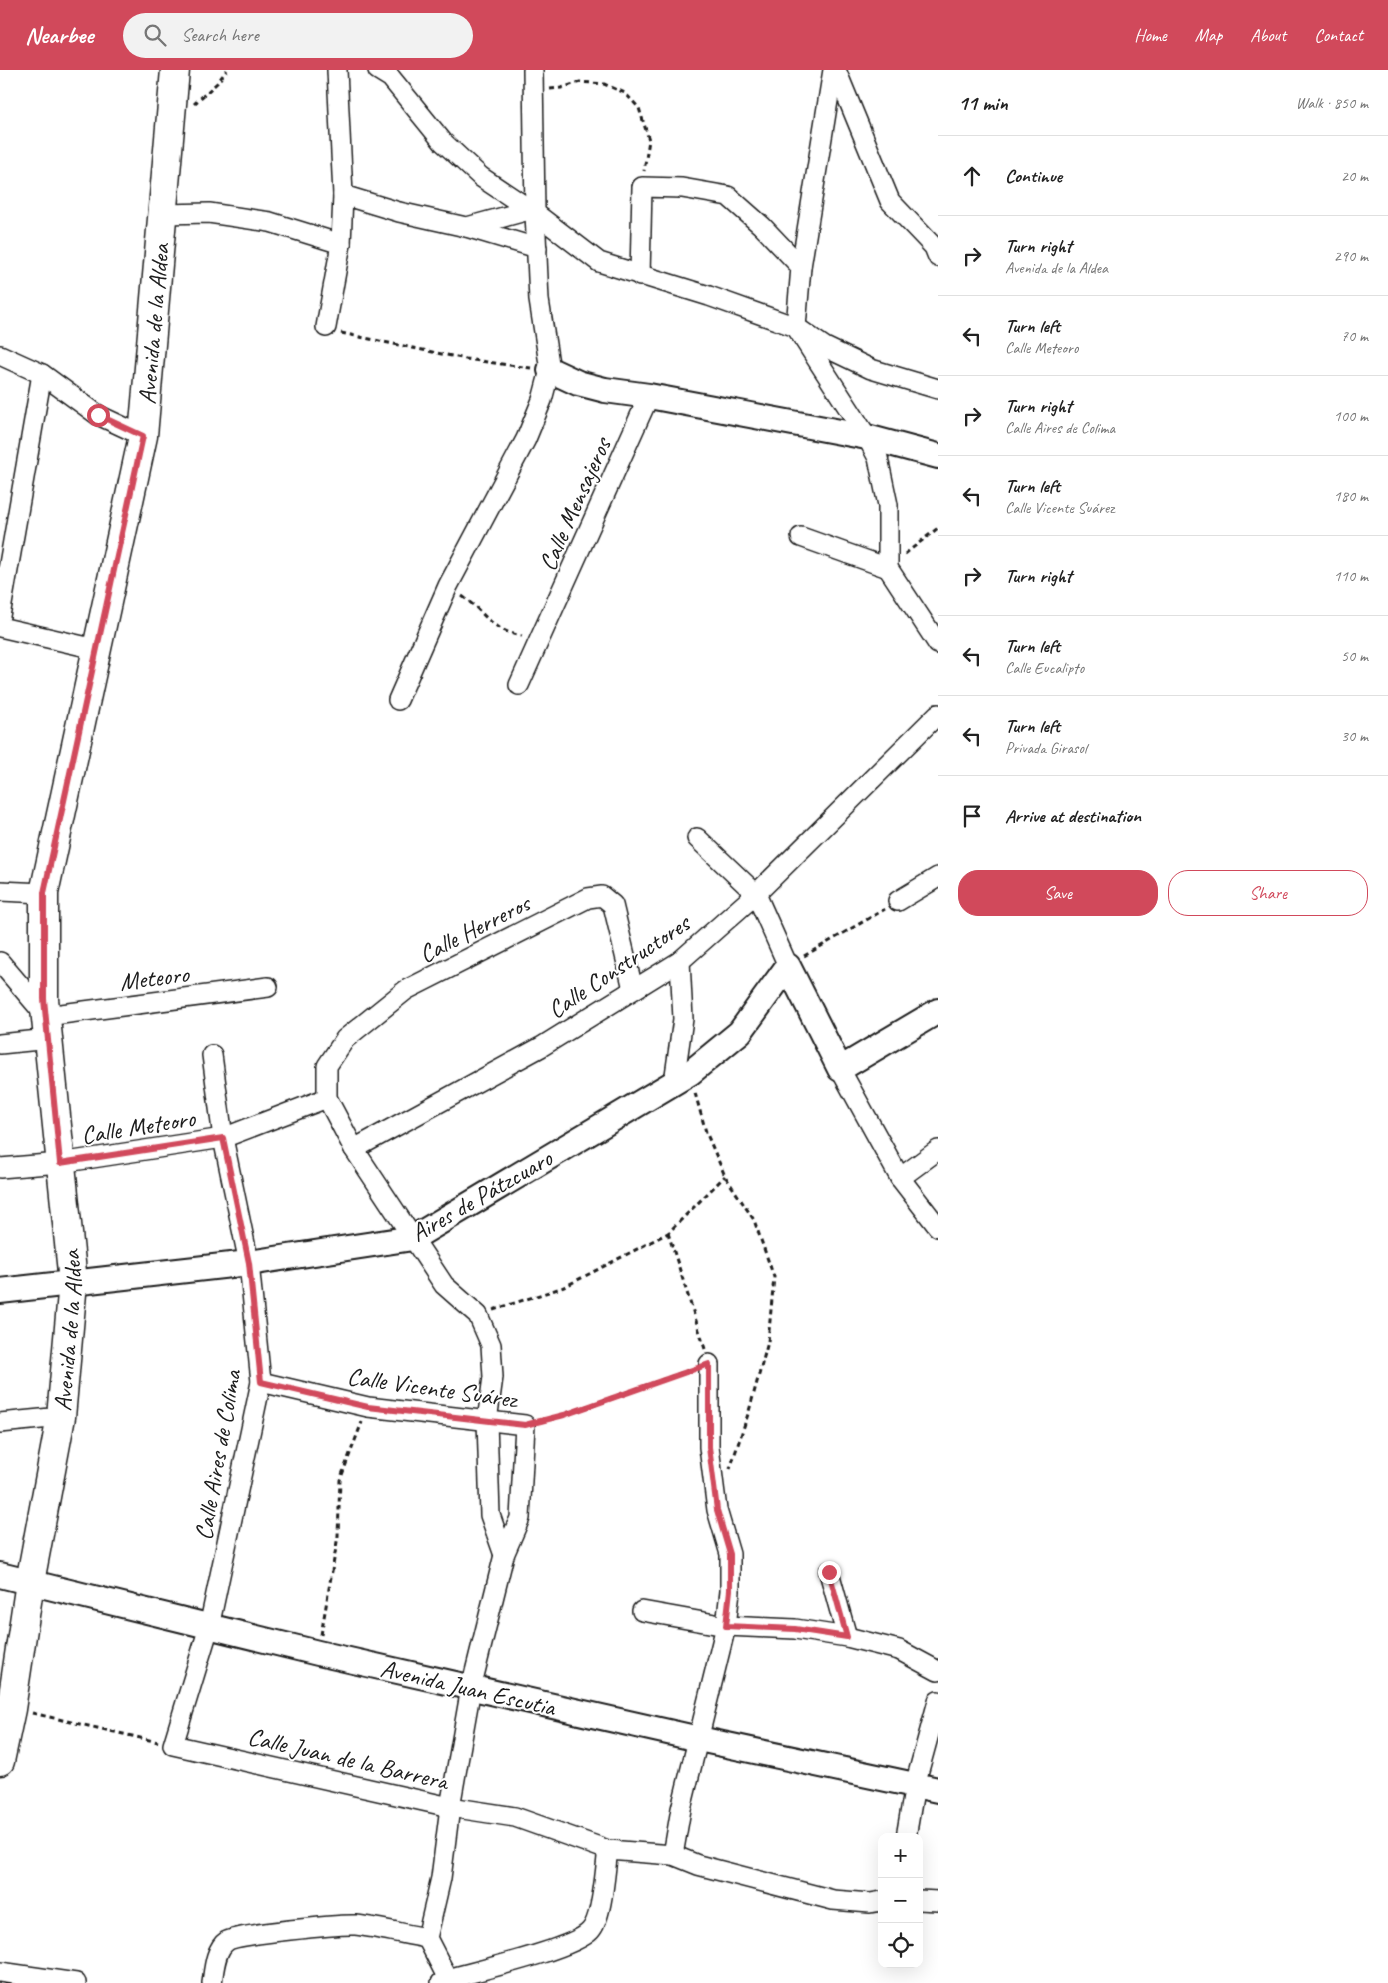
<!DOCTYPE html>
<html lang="en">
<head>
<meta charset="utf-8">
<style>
	body { margin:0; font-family:Caveat,sans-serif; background:#f2f2f2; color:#222 }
	.controls { position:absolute; right:15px; bottom:15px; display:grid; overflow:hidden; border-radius:10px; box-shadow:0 5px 20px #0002 }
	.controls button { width:45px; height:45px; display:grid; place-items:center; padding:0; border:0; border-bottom:1px solid #e0e0e0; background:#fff; color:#222; font:25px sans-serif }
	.stop { position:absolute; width:15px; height:15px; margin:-11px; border:4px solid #d1495b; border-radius:50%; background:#fff }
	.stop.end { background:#d1495b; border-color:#fff; box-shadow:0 1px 5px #0008 }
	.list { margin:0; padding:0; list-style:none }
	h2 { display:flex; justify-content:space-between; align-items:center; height:65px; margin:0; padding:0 20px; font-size:21px }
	h2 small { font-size:16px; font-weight:400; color:#767676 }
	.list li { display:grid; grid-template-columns:32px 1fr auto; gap:15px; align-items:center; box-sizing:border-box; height:80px; padding:0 20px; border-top:1px solid #e0e0e0 }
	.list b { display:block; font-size:19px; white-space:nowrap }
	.list p { margin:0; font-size:16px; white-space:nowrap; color:#767676 }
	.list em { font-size:16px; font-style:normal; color:#767676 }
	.actions { display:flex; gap:10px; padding:15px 20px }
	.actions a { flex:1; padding:11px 0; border:1px solid #d1495b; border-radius:20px; text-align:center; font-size:18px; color:#d1495b }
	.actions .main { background:#d1495b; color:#fff }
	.icon { flex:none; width:28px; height:28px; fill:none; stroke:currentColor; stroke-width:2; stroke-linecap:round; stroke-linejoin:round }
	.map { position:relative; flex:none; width:938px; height:1913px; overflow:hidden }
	header { display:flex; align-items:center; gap:30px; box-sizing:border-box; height:70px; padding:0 25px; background:#d1495b; color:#fff }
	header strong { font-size:24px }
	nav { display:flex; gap:28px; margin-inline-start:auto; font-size:18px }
	.search { width:350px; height:45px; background:#f2f2f2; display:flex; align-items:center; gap:12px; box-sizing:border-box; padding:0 18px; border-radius:28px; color:#767676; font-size:19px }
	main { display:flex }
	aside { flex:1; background:#fff }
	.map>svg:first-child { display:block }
</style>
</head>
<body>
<header>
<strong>Nearbee</strong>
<div class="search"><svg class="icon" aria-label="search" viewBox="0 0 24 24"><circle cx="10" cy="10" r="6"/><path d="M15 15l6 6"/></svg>Search here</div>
<nav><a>Home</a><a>Map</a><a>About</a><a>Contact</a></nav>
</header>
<main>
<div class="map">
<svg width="938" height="1913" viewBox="0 0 938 1913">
	<rect width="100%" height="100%" fill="#fff"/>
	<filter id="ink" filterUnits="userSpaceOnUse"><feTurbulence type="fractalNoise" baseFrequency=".02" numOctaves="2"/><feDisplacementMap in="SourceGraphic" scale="10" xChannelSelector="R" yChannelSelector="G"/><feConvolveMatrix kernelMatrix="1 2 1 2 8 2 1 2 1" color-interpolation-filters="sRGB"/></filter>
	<g filter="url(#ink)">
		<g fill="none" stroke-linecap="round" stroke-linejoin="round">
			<defs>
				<g id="minor">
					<path d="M378,0L391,8L443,72L481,107L535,143L599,192L709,226L796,257L825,277L871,299L938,319"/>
					<path d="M833,0L801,197L796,257L867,367L878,388L888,435V498L938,574"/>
					<path d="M836,0L890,131L934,177L938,187"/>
					<path d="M343,125L399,142L466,157L537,178"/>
					<path d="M163,144L209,143L270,152L341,174"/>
					<path d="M467,157L529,140"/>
					<path d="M640,206L642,117L682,118L728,126L762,156L801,197"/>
					<path d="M326,257L341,174L343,125L337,0"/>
					<path d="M0,285L42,304L98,345L143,366"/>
					<path d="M801,467L888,498"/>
					<path d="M0,546L42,304"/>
					<path d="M0,557L96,579"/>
					<path d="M519,615L649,326"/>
					<path d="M398,630L448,516L526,369L542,330L550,300L539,230L535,143L533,0"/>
					<path d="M697,768L756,824L788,896"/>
					<path d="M0,821L44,823"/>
					<path d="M898,831L938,807"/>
					<path d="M0,892L46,946L268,917"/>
					<path d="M0,974L49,969"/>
					<path d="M212,985L223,1068L249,1193L261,1312L209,1557L173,1675L450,1737L515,1747L608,1780L673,1785L698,1795L833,1830L870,1833L882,1831"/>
					<path d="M840,999L900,1108L938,1157"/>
					<path d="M674,1012L683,949L680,891"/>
					<path d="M354,1079L541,977L680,891L756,824L938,644"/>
					<path d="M0,1098L60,1093L223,1068L327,1028"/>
					<path d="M900,1108L938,1080"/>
					<path d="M261,1312L368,1337L525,1355L520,1448L504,1485L471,1618L450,1737L441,1808L427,1868L448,1909"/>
					<path d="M0,1353L61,1347"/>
					<path d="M504,1485L490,1445L487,1351L493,1307L491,1275L478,1245L444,1215L354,1079L327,1028V996L345,969L406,920L588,828L602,826L613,835L633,919"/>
					<path d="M829,1502L847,1567"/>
					<path d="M642,1541L726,1556L795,1559L847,1567L899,1580L938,1601"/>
					<path d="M906,1767L915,1715L938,1631"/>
					<path d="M673,1785L681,1739L726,1556L730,1521V1484L717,1440L709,1377V1294"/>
					<path d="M919,1830L938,1831"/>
					<path d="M0,1902L76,1913"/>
					<path d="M212,1913C214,1900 215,1879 227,1871C238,1864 340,1854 356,1855C380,1858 404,1864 427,1868"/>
					<path d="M441,1913L448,1909C476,1901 574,1879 590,1861C603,1848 605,1799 608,1780"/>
				</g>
				<g id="tertiary">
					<path d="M550,300L578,313L605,320L649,326L867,367L938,386"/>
					<path d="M0,1221L249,1193L413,1168L690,1003L740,962L788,896L840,999L938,941"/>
					<path d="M0,1505L318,1583L699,1669L938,1720"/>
				</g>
				<g id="secondary">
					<path id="s1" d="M0,1691L11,1639L30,1512L61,1347L73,1212L44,929V823L143,366L175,0"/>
				</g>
			</defs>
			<use href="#minor" stroke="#1c1c1c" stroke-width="22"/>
			<use href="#tertiary" stroke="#1c1c1c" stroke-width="28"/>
			<use href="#secondary" stroke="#1c1c1c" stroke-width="31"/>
			<g stroke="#1c1c1c" stroke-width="3" stroke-dasharray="5 4" stroke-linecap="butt">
				<path d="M550,19L561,18L580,12L604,14L625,23L639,38L649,70L644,101"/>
				<path d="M194,34L217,13L227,0"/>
				<path d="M341,263L466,289L531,298"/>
				<path d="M905,484L938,458"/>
				<path d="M462,526C486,543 490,560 522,566"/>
				<path d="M804,886L885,839"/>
				<path d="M695,1023L706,1062L725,1106L754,1150L774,1207L768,1272L749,1341L730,1399"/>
				<path d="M668,1163L705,1279"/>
				<path d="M493,1240L564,1217L668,1163L725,1106"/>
				<path d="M541,1351L564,1345L691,1300"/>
				<path d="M321,1565L338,1466L340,1410L362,1352"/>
				<path d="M32,1643L158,1672"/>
			</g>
			<use href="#minor" stroke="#fff" stroke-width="19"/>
			<use href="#tertiary" stroke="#fff" stroke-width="24"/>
			<use href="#secondary" stroke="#fff" stroke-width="28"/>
		</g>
	</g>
	<g fill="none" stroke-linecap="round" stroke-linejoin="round" filter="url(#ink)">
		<path stroke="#d1495b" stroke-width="6" d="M98,345L143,366L44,823V929L60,1093L223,1068L249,1193L261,1312L368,1337L525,1355L564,1345L709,1294V1377L717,1440L730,1484V1520L726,1556L795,1559L847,1567L829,1502"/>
	</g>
	<g text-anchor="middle" stroke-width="4" stroke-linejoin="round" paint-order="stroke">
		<g font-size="25" fill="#1c1c1c" stroke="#fff">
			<text transform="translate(153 254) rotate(-85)" y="9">Avenida de la Aldea</text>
			<text transform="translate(574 434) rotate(-66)" y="9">Calle Mensajeros</text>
			<text transform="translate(474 858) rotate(-27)" y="9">Calle Herreros</text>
			<text transform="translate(618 896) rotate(-34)" y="9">Calle Constructores</text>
			<text transform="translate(154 907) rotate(-7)" y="9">Meteoro</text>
			<text transform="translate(138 1056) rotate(-9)" y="9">Calle Meteoro</text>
			<text transform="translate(481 1125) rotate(-30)" y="9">Aires de Pátzcuaro</text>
			<text dy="9" stroke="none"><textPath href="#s1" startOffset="436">Avenida de la Aldea</textPath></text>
			<text transform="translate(432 1317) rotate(8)" y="9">Calle Vicente Suárez</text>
			<text transform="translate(217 1385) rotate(-80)" y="9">Calle Aires de Colima</text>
			<text transform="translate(468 1617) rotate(13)" y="9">Avenida Juan Escutia</text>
			<text transform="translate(348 1688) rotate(13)" y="9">Calle Juan de la Barrera</text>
		</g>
	</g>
</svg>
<div class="controls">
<button>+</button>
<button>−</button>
<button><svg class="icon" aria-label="locate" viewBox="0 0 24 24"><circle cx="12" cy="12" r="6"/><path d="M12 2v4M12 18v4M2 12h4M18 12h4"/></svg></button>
</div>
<div class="stop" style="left:98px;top:345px"></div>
<div class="stop end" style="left:829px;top:1502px"></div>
</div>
<aside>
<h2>11 min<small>Walk · 850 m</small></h2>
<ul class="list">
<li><svg class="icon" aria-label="ahead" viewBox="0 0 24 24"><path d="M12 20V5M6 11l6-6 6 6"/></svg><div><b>Continue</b></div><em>20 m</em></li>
<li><svg class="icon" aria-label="right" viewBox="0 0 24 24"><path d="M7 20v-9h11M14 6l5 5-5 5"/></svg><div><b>Turn right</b><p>Avenida de la Aldea</p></div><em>290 m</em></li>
<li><svg class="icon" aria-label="left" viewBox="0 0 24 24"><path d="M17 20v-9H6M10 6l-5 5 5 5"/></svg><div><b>Turn left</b><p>Calle Meteoro</p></div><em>70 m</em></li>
<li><svg class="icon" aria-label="right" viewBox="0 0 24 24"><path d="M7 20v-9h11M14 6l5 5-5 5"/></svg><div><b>Turn right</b><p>Calle Aires de Colima</p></div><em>100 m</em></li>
<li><svg class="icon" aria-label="left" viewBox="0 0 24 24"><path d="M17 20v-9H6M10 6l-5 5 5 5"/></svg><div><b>Turn left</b><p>Calle Vicente Suárez</p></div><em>180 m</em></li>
<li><svg class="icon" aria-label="right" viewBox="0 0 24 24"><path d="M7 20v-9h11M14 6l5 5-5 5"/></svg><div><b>Turn right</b></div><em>110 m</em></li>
<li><svg class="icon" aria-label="left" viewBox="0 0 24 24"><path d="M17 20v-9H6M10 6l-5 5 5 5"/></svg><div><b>Turn left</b><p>Calle Eucalipto</p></div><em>50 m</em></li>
<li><svg class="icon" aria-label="left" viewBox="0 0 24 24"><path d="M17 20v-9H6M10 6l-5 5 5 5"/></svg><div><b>Turn left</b><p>Privada Girasol</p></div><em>30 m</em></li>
<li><svg class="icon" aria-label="arrive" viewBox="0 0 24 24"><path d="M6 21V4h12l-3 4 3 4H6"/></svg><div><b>Arrive at destination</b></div></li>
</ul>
<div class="actions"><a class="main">Save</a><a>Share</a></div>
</aside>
</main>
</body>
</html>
